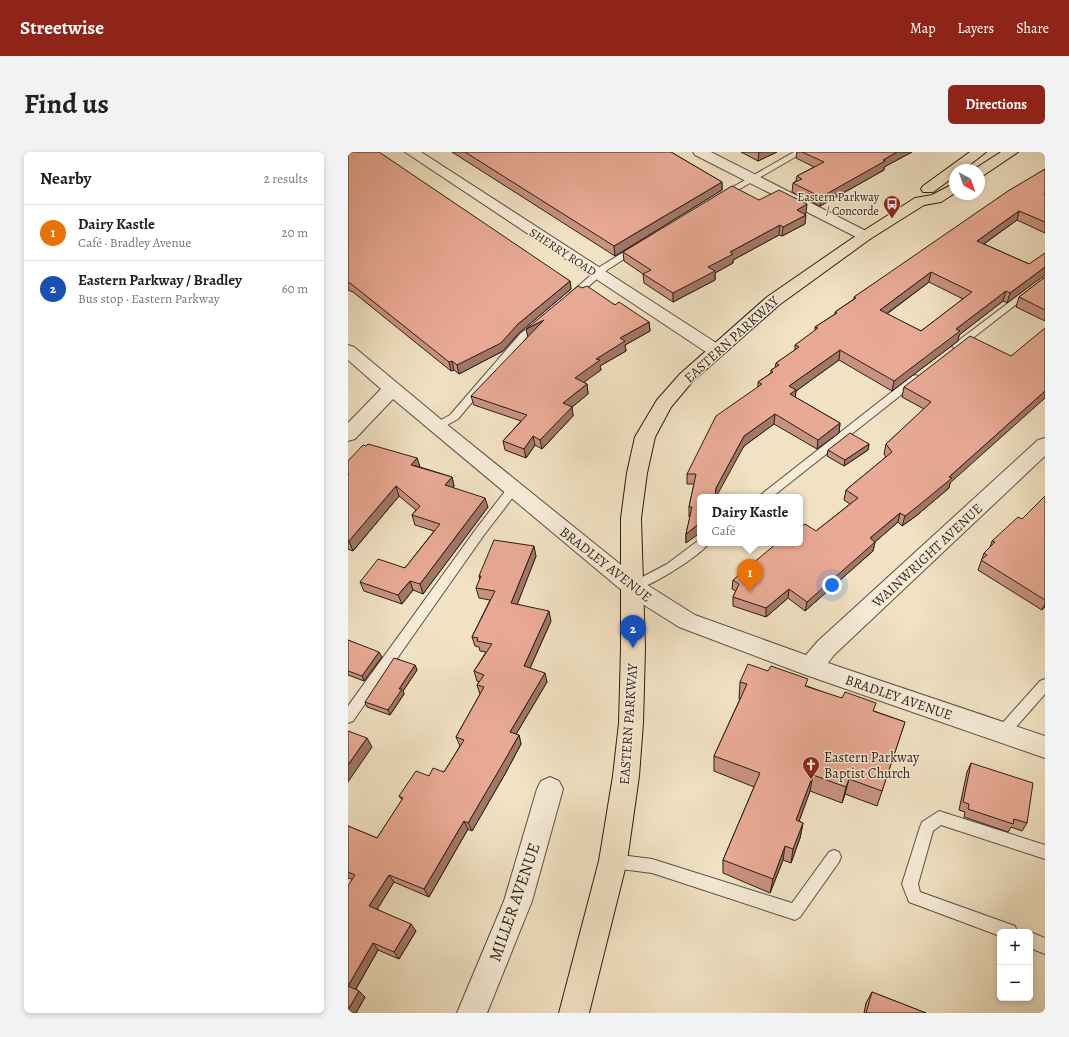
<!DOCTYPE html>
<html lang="en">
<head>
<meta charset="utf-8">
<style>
	body { margin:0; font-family:Alegreya,serif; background:#f2f2f2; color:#202124 }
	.controls { position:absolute; right:12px; bottom:12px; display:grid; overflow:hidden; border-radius:6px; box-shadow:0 2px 6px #0003 }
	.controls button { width:36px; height:36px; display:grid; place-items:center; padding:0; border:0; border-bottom:1px solid #e0e0e0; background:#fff; color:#202124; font:20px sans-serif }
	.compass { position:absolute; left:601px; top:12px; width:36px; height:36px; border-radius:50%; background:#fff; box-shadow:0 2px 6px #0003; rotate:140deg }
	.you { position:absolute; left:484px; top:433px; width:14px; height:14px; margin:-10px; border:3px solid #fff; border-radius:50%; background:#1a73e8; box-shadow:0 0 0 6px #1a73e833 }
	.badge { display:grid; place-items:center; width:26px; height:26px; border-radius:50%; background:#8f2418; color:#fff; font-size:13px; font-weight:700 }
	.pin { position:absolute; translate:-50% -33px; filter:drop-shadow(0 1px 2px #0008) }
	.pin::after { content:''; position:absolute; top:21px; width:14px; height:12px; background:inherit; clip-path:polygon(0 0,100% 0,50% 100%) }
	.popup { position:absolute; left:349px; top:342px; width:106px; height:52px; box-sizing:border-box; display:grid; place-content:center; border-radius:6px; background:#fff; filter:drop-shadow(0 1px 3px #0005); font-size:13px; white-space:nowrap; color:#757577 }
	.popup b { font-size:15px; color:#202124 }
	.popup::after { content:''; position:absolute; left:50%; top:100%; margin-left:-8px; border:8px solid transparent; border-top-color:#fff }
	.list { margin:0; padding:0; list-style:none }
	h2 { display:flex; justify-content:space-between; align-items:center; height:52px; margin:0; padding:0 16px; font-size:17px }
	h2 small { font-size:13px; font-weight:400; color:#757577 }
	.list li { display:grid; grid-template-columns:26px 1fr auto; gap:12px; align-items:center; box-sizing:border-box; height:56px; padding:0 16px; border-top:1px solid #e0e0e0 }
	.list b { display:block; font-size:15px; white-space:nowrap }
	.list p { margin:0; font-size:13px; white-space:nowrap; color:#757577 }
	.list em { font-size:13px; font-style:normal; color:#757577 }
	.map { position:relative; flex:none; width:697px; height:861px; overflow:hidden; border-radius:6px }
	header { display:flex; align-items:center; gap:24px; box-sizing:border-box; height:56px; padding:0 20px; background:#8f2418; color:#fff }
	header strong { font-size:19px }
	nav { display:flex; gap:22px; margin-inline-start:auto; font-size:14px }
	.intro { display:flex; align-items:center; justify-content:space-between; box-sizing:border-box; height:96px; padding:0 24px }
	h1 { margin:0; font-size:28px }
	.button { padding:10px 18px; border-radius:6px; background:#8f2418; color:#fff; font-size:14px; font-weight:700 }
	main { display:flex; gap:24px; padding:0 24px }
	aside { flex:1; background:#fff; border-radius:6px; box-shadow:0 2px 6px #0003 }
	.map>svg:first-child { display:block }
</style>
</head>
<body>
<header>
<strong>Streetwise</strong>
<nav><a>Map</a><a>Layers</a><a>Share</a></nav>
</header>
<div class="intro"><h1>Find us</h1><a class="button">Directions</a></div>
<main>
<aside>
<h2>Nearby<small>2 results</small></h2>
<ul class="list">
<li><span class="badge" style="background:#e8710a">1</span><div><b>Dairy Kastle</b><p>Café · Bradley Avenue</p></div><em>20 m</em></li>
<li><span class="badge" style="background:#1a4fb4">2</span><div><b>Eastern Parkway / Bradley</b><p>Bus stop · Eastern Parkway</p></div><em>60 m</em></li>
</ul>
</aside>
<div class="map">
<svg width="697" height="861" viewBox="0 0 697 861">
	<rect width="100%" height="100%" fill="#f1e2c3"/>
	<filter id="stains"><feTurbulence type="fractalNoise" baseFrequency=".005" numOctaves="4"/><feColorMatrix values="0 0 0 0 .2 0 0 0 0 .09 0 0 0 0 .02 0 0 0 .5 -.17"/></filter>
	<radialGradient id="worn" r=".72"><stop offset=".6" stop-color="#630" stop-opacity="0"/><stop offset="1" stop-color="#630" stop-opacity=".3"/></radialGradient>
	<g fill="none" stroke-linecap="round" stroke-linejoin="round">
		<defs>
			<g id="service">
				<path d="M446,0H456L376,46L369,44Z"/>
				<path d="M289,92L292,93V97L259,118L224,149H218V145L253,114Z"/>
				<path d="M697,123V130L612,196H606L604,194L606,192Z"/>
				<path d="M191,168L196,171L194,173L178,186L110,267L92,277H84L83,275L84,273L102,263L172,182Z"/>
				<path d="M568,223L573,226L572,228L424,345H410L564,224Z"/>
				<path d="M165,333L171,337L169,340L136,383L5,569L0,571V554L128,377L161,334Z"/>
				<path d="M351,388L352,391H361C354,403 293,442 281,438L279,435L281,432L319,412Z"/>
				<path d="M697,527V542L660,584L655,586L650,584L648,580L650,576L692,529Z"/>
				<path d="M591,659L697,693V707L593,673L585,679L570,732L572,740L667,774L669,780H652V784L561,750L554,732L572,675L574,670Z"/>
				<path d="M486,698L491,700L493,705L491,710L452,765L447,768L304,721L265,716L260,714L258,709L260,704L265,702L304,707L444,751L481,700Z"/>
				<path d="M682,780L697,786V802L682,796Z"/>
			</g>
			<g id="minor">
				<path d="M57,0H73L373,194L376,198L373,202L367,203L361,202Z"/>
				<path d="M345,0H363L522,81L525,84L522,87H512L347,3Z"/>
				<path d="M0,193L6,195L102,275L293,429L347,463L458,503L470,489L690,288L697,286V304L486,503L480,511L697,584V606L455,522L331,475L277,441L45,247L7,287L0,289V271L33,237L0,208Z"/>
				<path d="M202,625L211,629L215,637L184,749L139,861H109L156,749L189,637L193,629Z"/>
			</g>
			<g id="primary">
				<path d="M622,0H638L615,18H607V24L585,40H575L573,37L575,34Z"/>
				<path d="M653,0H670L636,23L631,24V18H625Z"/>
				<path d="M607,31V41L593,50L576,53L522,87L431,153L344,230L323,255L307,285L299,321L293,366L297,496L295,571L291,624L279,709L241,861H211L251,709L265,624L271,571L273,496V366L279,321L287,285L309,248L332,222L419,145L512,81L567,46L584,43Z"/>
			</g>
		</defs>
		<use href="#service" stroke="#5c4e42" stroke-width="2"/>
		<use href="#minor" stroke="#5c4e42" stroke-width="2"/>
		<use href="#primary" stroke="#2b1d17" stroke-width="2"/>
		<use href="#service" fill="#f6ecd8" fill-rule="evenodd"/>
		<use href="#minor" fill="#f6ecd8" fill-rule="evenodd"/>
		<use href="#primary" fill="#f1e2c3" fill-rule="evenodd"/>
	</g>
	<g fill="#c89280" stroke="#2b1d17" fill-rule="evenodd">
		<path d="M0,0L222,129L223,137L171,181L155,199L111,222L106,218L103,219L5,140L0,138Z"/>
		<path d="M104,0H323L374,30V38L267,104Z"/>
		<path d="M393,0H429L410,9Z"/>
		<path d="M449,0H564L536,15V18L472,54L444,40L445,31L448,29L449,24L466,15L448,6Z"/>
		<path d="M697,17V81L669,68L636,92L681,112L659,151L655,149L611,183L610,189L544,239L491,208L448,239L447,245L492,271L491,281L469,297L426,272L396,294L338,391V382L342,365H341V355L346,332H339V322L410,235V230L423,221V218L427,216L428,211L447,198V193L467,179V175L487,162V160L506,147V145ZM581,130L615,147L573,179L539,162Z"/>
		<path d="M411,48L458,61L457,62V72L434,84L431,83L385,108V111L367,121V128L325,150L296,131L295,122L276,109L275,100Z"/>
		<path d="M697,125V169L668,155L671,145Z"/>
		<path d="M234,136L301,170L302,179L277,193L278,199L252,214L253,218L235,230L239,232L240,242L224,255L225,264L194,297L187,293L178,306L157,298L155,289L173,269L126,253L123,244Z"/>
		<path d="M663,204L602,331L601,336L568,364L554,374L550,370L527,390L525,399L457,459L440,446L418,465L385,454V445L388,439L384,437L385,428L452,391L468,379L502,352L496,348L498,338L538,305L536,302L538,292L576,257L554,245L556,235Z"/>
		<path d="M521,292L520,298L496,314L479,304L480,298Z"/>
		<path d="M69,306L72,315L104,325L106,334L105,336L140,355L75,442L65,438L54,452L16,439L12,430L57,416L86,379L67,373L64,363L68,358L51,344L5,399L0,397V309Z"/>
		<path d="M697,344V455L694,458L630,418L636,401L642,395L644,389L674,367Z"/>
		<path d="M188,404L169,452L203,469L182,516L199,530L168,582L171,583L173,592L157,622L124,679L120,677L81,745L46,730L29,757L68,779L51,807L30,798L8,837L17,845L8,861L4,727L0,726V674L29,686L54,648L51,644L81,624L96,620L112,594L108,585L132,542L129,533L131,530L129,529L126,519L138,500L132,499L131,495L127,494L124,485L142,448L131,446L128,436L132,428L131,424Z"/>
		<path d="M0,488L34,505L16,529L0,523Z"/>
		<path d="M67,513L69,518L55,539L56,542L42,563L19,555L17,550Z"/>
		<path d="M392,530L459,534L526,559L557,570L529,654L497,642L494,651L462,639L451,669L455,671L452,686L443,711L435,708L422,741L375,721V708L406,635L366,619V604L392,547H391Z"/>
		<path d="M623,611L679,671L674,679L663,675L660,680L616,665L617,660L611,658L619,620Z"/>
		<path d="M524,840L578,861H516L518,851Z"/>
	</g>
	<g fill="#a37768" stroke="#2b1d17">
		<path d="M411,0H429L410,9Z"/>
		<path d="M549,0H564L536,15V18L472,54L473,45L535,8Z"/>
		<path d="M374,30V38L267,104L266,94Z"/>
		<path d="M459,52L458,61L448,67L449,58Z"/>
		<path d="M671,59L669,68L627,98L629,89Z"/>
		<path d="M458,63L457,72L434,84L435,75Z"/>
		<path d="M432,73L431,83L385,108V111L367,121V128L325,150V141L360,115L382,100Z"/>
		<path d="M697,115V123L659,151L662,141Z"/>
		<path d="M583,120L581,130L530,168L532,158Z"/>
		<path d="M222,129L223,137L171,181L155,199L111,222L109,213L170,172Z"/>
		<path d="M658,139L655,149L611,183L610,189L544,239L546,229L608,177Z"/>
		<path d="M196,168L180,186L178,177Z"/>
		<path d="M301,170L302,179L277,193L278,199L252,214L253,218L228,236L227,226L248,207L272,186Z"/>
		<path d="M492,198L491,208L448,239L447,248L441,252V234Z"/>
		<path d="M104,209L106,218L103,219L101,210Z"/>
		<path d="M239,232L240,242L224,255L225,264L194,297L192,288L215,251Z"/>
		<path d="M697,239V246L602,331L601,336L568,364L554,374L557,364L601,325Z"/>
		<path d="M427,262L426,272L396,294L368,345H367L368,336L396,284Z"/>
		<path d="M492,271L491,281L469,297L470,288Z"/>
		<path d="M185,284L187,293L178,306L176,297Z"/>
		<path d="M521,292L520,298L496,314L497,308Z"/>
		<path d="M69,306L72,315L63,313Z"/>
		<path d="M104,325L106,334L100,343L97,333Z"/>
		<path d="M48,334L51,344L5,399L1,389Z"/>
		<path d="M137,346L140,355L75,442L72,432Z"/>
		<path d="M552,361L550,370L527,390L525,399L457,459L459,450L522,386Z"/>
		<path d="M352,371V381L338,391V382Z"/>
		<path d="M186,394L188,404L166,461L163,451Z"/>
		<path d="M62,429L65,438L54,452L50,443Z"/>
		<path d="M441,437L440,446L418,465V456Z"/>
		<path d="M697,451V455L694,458Z"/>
		<path d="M201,459L203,469L179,523L176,514Z"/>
		<path d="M31,500L34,505L16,529L14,524Z"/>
		<path d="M67,513L69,518L55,539L56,542L42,563L40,558L51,537Z"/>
		<path d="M197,521L199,530L164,589L162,580Z"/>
		<path d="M171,583L173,592L157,622L124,679L120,671Z"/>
		<path d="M19,586L24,595L0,630V613Z"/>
		<path d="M465,623L462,639L446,683L448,668Z"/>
		<path d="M501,627L497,642L494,651L498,635Z"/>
		<path d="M116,669L120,677L81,745L76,737Z"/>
		<path d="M455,671L452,686L443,711L445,697Z"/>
		<path d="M437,694L435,708L422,741L425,727Z"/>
		<path d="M41,723L46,730L27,761L21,754Z"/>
		<path d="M63,772L68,779L51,807L46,800Z"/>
		<path d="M25,791L30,798L6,840L0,834Z"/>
		<path d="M11,839L17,845L8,861H0V858Z"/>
	</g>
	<g fill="#e9aa95" stroke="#2b1d17" fill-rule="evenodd">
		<path d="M0,0H31L222,129L170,172L153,191L109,213L104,209L101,210L2,131H0Z"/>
		<path d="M117,0H323L374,30L266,94Z"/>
		<path d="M454,0H549L535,8L537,9L473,45L445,31L454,27L449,24L476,10Z"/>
		<path d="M697,17V42H696L697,43V70L671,59L629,89L681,112L697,101V115L662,141L658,139L608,177L612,179L546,229L492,198L441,234L448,238L442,242L492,271L470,288L427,262L396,284L368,336L367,345H352V371L338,382L344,355H341L348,322H339L368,264L414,232L410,230L425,220L423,218L431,213L428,211L451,195L447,193L470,176L467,175L489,161L487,160L508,146L506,145L660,39ZM583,120L624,140L573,179L532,158Z"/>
		<path d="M384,34L411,48L431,38L459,52L449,58L458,63L435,75L432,73L382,100L385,102L360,115L367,119L325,141L295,122L303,118L275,100Z"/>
		<path d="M697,125V158L671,145Z"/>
		<path d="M230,134L234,136L239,134L267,153L271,150L301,170L272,186L277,189L248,207L252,208L227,226L239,232L215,251L224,255L192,288L185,284L176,297L155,289L179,263L123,244L196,168L178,177Z"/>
		<path d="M697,176V239L601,325L604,326L570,354L557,364L552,361L522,386L527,390L459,450L441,437L418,456L385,445L391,432L385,428L429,391H452V376L457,372L468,379L510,346L498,338L544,300L538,292L583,250L556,235L622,184L663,204Z"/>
		<path d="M502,281L521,292L497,308L480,298Z"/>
		<path d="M20,292L69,306L63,313L104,325L97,333L137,346L72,432L62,429L50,443L12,430L30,407L57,416L92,372L64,363L72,354L48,334L1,389H0V323L1,322H0V309L15,293L18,294Z"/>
		<path d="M697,344V448L633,408L639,403L636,401L647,390L644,389L670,365L674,367Z"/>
		<path d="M146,388L186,394L163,451L201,459L176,514L197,521L162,580L171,583L154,613L120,671L116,669L76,737L41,723L21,754L63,772L46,800L25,791L0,834V734L7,723L0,720V674L29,686L55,646L51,644L68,619L81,624L85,616L96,620L116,588L108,585L136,535L129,533L136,523L126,519L144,492L129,489L130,486L124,485L147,439L128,436L133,424H131Z"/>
		<path d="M0,488L31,500L14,524L0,519Z"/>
		<path d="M46,506L67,513L51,537H54L40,558L17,550Z"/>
		<path d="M400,512L420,519L423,514L460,527L457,534L494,546L497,540L528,551L525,559L557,570L534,639L501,627L498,635L465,623L448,668L455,671L445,697L437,694L425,727L375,708L412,621L366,604L399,532L392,530Z"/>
		<path d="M0,579L19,586L0,613Z"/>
		<path d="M623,611L685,631L679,671L666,667L665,672L620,657L621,652L615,650Z"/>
		<path d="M0,834L11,839L0,858Z"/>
		<path d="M524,840L578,861H518Z"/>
	</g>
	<defs>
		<symbol id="bus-pin" viewBox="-11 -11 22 30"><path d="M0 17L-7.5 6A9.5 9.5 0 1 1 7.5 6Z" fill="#8f2418" stroke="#f6ecd8"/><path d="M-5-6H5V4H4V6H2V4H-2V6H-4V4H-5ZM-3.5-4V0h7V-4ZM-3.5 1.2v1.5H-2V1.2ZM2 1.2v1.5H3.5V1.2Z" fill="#fff"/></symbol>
		<symbol id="church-pin" viewBox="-11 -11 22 30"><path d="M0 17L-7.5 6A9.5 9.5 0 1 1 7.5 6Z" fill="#8f2418" stroke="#f6ecd8"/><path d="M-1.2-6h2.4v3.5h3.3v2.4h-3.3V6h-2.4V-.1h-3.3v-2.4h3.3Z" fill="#fff"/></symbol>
	</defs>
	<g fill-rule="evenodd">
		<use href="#bus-pin" x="534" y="42" width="20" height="27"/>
		<use href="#church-pin" x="453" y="603" width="20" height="27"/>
	</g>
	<g text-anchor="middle" stroke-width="3" stroke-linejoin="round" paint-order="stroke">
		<g font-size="12" fill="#2b1d17" stroke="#f6ecd8" text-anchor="end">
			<text x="531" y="49">Eastern Parkway<tspan x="531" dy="14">/ Concorde</tspan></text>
		</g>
		<g font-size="12" fill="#2b1d17" stroke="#f6ecd8">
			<text transform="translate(215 100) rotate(33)" y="4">SHERRY ROAD</text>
		</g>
		<g font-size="14" fill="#2b1d17" stroke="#f6ecd8">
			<text transform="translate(383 187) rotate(-42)" y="5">EASTERN PARKWAY</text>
			<text transform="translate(579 403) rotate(-43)" y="5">WAINWRIGHT AVENUE</text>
			<text transform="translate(258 412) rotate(38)" y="5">BRADLEY AVENUE</text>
			<text transform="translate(551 545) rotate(19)" y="5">BRADLEY AVENUE</text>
			<text transform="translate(280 572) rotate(-86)" y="5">EASTERN PARKWAY</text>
		</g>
		<g font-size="14" fill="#2b1d17" stroke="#f6ecd8" text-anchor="start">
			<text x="476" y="610">Eastern Parkway<tspan x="476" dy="16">Baptist Church</tspan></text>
		</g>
		<g font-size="17" fill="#2b1d17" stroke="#f6ecd8">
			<text transform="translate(166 750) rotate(-71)" y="6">MILLER AVENUE</text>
		</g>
	</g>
	<rect width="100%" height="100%" filter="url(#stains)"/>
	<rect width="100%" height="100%" fill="url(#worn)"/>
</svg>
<div class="controls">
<button>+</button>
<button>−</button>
</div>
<svg class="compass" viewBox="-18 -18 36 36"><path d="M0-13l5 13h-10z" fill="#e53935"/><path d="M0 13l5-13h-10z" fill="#757577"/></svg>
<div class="you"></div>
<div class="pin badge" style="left:402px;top:440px;background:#e8710a">1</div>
<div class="popup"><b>Dairy Kastle</b>Café</div>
<div class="pin badge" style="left:285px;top:496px;background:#1a4fb4">2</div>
</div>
</main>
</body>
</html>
